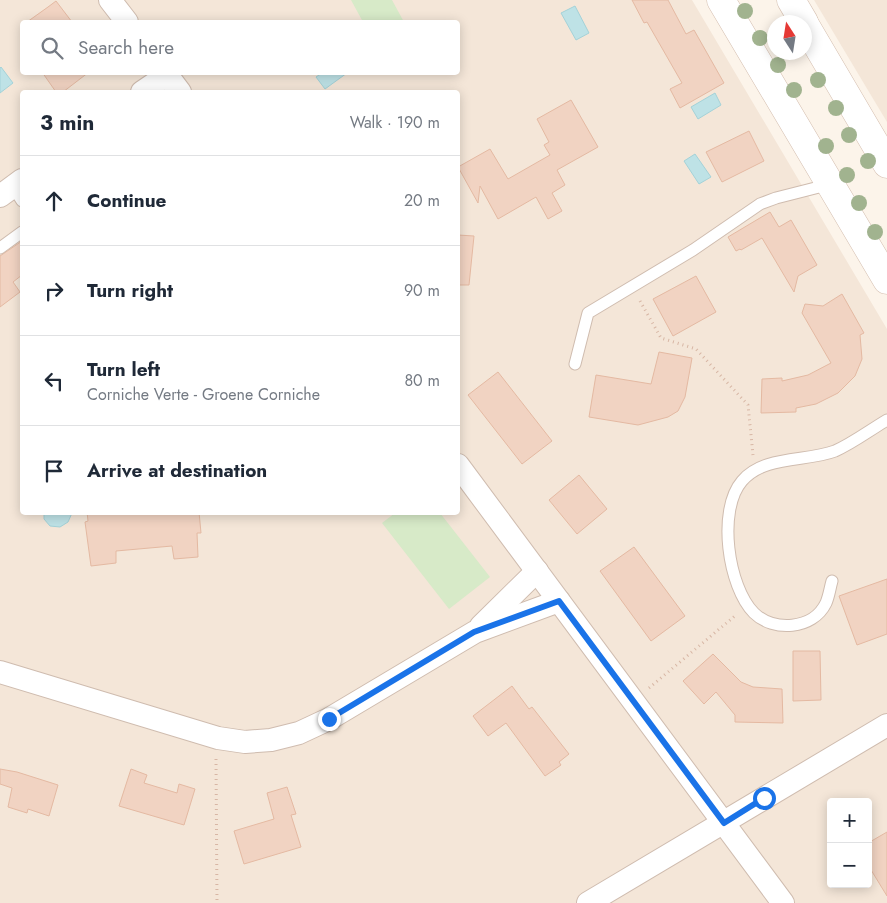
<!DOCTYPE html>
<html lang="en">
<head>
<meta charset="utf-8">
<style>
	body { margin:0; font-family:Jost,sans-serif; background:#f6f6f7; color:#1f2937 }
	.controls { position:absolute; right:15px; bottom:15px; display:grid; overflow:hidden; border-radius:5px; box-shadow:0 2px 12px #0003 }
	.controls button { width:45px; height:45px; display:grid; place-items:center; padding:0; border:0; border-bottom:1px solid #e0e1e3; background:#fff; color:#1f2937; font:25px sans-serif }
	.compass { position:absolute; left:767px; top:15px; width:45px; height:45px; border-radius:50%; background:#fff; box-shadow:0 2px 12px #0003; rotate:348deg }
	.stop { position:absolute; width:15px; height:15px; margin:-11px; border:4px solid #1a73e8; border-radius:50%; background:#fff }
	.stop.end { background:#1a73e8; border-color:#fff; box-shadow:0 1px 5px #0008 }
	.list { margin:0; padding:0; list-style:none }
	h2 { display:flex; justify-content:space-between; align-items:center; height:65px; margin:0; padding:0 20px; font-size:21px }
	h2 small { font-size:16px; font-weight:400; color:#747a83 }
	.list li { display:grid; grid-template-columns:32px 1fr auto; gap:15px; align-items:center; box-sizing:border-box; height:90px; padding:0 20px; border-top:1px solid #e0e1e3 }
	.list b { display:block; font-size:19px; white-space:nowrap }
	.list p { margin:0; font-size:16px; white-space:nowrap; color:#747a83 }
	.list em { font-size:16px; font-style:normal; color:#747a83 }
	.icon { flex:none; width:28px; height:28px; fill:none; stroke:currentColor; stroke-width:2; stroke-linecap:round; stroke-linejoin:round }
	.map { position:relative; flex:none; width:887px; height:903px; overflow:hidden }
	.search { position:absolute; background:#fff; box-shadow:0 2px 12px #0003; left:20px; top:20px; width:440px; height:55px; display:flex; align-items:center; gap:12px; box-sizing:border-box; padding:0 18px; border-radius:5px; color:#747a83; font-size:19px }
	.panel { position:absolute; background:#fff; box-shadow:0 2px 12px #0003; left:20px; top:90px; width:440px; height:425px; border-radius:5px }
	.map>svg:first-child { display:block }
</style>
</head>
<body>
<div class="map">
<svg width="887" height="903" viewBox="0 0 887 903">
	<rect width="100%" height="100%" fill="#fcf4ea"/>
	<g fill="#f4e6d8" fill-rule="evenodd">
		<path d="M0,0H692L887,329V903H0ZM22,22H458V72H22ZM22,92H458V512H22ZM831,802H868V884H831Z"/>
		<path d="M814,0H887V122Z"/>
	</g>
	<g fill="#d7eac8">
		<path d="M351,0H392L404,22H363Z"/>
		<path d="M395,513H440L490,577L449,609L382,523Z"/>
	</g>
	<g fill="#bee2e6" stroke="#a4d2d8">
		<path d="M575,6L589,33L576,40L561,13Z"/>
		<path d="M1,67L13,83L0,93V68Z"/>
		<path d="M322,73V72L347,73L325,89L316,77Z"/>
		<path d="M715,93L721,105L698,119L691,107Z"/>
		<path d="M695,154L711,177L699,184L684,161Z"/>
		<path d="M44,513V512L72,513L68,522L60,527L50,526L44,519Z"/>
	</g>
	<g fill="#f1d3c2" stroke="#e4b9a2">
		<path d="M632,0H668L686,34L694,30L724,83L680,108L670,89L682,83L647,22L644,23Z"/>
		<path d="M56,1L72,22H27L48,7Z"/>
		<path d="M42,72H89L63,92H56Z"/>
		<path d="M571,100L598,147L557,170L565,185L552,193L562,211L548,219L536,197L498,219L480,186L478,203L458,167L490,149L508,179L550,155L544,145L549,142L537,119Z"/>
		<path d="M749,131L764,161L722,182L706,152Z"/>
		<path d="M770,212L779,227L791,220L817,265L798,276L794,292L762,238L741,250L740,249L736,251L728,237Z"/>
		<path d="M458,235L474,236L469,285H458Z"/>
		<path d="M22,241V275L13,282L20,292L0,307V256Z"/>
		<path d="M696,276L716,312L673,336L653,299Z"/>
		<path d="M842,294L864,333L860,335L862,359L855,376L838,393L816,404L796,408V412L761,413L762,379L782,378V381L808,375L831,363L802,313L805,304L823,306Z"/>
		<path d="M659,352L692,358L685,397L678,411L668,417L638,425L589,417L596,375L651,384Z"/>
		<path d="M498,372L552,441L522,464L468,395Z"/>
		<path d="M579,475L607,509L577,534L549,500Z"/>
		<path d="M87,512H199L201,533H197L198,557L174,559L172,546L116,551V563L91,566L85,522L88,521Z"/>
		<path d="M634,547L685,616L651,641L600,571Z"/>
		<path d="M887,579V634L857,645L839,596Z"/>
		<path d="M793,651H820L821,700L793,701Z"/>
		<path d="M713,654L741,682L753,687L782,689L783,723L735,722V715L716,692L704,704L683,681Z"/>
		<path d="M512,686L529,709L532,707L569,754L559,762L561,765L545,776L506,723L488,736L473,716Z"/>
		<path d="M0,769L17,772L58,785L49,816L28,809L27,813L8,807L12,788L0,784Z"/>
		<path d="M131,769L147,775L144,783L177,793L179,784L195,789L184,825L119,806Z"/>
		<path d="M287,787L296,814L291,815L301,847L244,864L234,831L274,819L267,793Z"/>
		<path d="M887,832V896L868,865V843Z"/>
	</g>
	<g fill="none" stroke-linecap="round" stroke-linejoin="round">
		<defs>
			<g id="lane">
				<path d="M13,187L22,201"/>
				<path d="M0,248L22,232"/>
				<path d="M575,364L588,313L693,250L760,204L776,198L831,184"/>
				<path d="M832,581C830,588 829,596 826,603C813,630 773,632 754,613C728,587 717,510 742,481C764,455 806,462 835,451C853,443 870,430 887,420"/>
			</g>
			<g id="street">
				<path d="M110,0L127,22"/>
				<path d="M165,72L180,92"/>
				<path d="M142,92L167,75"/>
				<path d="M0,196L22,180"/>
				<path d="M458,465L783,903"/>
				<path d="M481,626L537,571"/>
				<path d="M0,672L218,738L245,742L271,740L299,733L329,719L475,632L559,601"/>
				<path d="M588,903L887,725"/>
			</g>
			<g id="secondary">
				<path d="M721,0L887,280"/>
				<path d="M791,0L804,22"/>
				<path d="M804,23L887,164"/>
			</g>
		</defs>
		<use href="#lane" stroke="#cfbcaf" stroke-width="13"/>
		<use href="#street" stroke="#cfbcaf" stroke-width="24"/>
		<use href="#secondary" stroke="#d4beaf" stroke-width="29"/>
		<g stroke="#d7b6a4" stroke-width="3" stroke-dasharray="1 4" stroke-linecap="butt">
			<path d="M640,301L661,338L696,349L748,405L753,455"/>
			<path d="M649,688L736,615"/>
			<path d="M216,759L217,903"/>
		</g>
		<use href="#lane" stroke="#fff" stroke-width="11"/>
		<use href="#street" stroke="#fff" stroke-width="22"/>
		<use href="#secondary" stroke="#fff" stroke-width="28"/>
	</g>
	<g fill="#a1b38f">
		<circle cx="745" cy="11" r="8"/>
		<circle cx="760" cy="38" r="8"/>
		<circle cx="778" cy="65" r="8"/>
		<circle cx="818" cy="80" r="8"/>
		<circle cx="794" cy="90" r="8"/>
		<circle cx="836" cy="108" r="8"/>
		<circle cx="849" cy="135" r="8"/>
		<circle cx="826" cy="146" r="8"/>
		<circle cx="868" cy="161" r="8"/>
		<circle cx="847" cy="175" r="8"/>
		<circle cx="859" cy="203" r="8"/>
		<circle cx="875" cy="232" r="8"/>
	</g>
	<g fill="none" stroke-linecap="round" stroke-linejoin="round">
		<path stroke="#1a73e8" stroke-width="6" d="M329,719L474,632L559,601L724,823L764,798"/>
	</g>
</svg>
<div class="controls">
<button>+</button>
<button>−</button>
</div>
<svg class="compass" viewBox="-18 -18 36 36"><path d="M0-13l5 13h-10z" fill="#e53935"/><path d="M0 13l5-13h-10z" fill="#747a83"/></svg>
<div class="stop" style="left:764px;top:798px"></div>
<div class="stop end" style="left:329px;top:719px"></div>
<div class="search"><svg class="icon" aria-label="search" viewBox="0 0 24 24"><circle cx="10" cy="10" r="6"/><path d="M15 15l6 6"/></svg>Search here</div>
<section class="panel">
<h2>3 min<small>Walk · 190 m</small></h2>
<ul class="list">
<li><svg class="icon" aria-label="ahead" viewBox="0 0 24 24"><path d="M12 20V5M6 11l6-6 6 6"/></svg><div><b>Continue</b></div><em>20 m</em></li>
<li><svg class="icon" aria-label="right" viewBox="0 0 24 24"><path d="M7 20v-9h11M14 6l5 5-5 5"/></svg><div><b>Turn right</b></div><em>90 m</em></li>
<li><svg class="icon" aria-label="left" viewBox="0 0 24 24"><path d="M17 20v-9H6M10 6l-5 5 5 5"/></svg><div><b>Turn left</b><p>Corniche Verte - Groene Corniche</p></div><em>80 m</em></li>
<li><svg class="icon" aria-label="arrive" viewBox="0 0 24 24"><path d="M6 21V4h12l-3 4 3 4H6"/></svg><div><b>Arrive at destination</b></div></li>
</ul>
</section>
</div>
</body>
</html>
